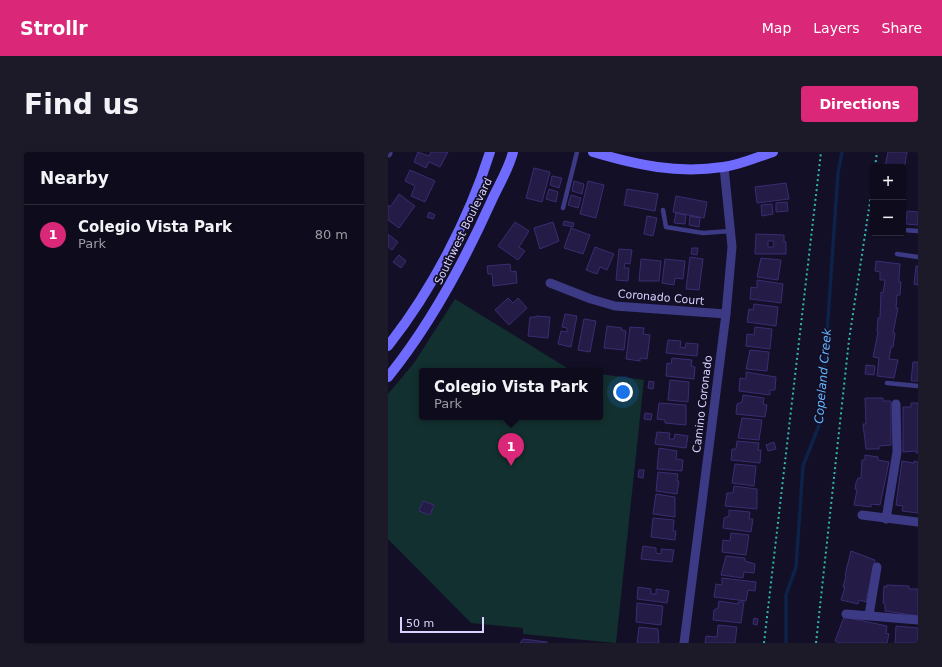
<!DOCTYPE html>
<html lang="en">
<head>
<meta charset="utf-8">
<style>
	body { margin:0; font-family:"DejaVu Sans",sans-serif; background:#1c1929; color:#f1f3f6 }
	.controls { position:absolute; right:12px; top:12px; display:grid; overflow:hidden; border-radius:4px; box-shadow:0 1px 3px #0004 }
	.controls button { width:36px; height:36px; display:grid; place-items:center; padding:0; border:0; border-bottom:1px solid #2e2b3b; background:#0e0b1c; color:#f1f3f6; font:20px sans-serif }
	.scale { position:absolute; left:12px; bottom:10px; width:84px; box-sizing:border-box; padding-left:4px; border:2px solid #d9d4ff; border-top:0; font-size:11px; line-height:14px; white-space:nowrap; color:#d9d4ff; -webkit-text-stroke:3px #130f26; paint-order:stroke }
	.you { position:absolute; left:235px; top:240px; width:14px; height:14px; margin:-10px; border:3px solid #fff; border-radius:50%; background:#1a73e8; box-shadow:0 0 0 6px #1a73e833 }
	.badge { display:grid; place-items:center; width:26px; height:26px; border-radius:50%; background:#db2777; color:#fff; font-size:13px; font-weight:700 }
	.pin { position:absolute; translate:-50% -33px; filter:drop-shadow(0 1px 2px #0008) }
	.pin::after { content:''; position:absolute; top:21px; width:14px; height:12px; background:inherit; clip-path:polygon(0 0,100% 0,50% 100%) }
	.popup { position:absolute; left:31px; top:216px; width:184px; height:52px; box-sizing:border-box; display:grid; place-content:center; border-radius:4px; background:#0e0b1c; filter:drop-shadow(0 1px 3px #0005); font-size:13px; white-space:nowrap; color:#9b9ba3 }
	.popup b { font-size:15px; color:#f1f3f6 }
	.popup::after { content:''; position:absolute; left:50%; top:100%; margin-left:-8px; border:8px solid transparent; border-top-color:#0e0b1c }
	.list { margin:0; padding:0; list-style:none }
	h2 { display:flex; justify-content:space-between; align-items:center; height:52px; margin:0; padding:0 16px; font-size:17px }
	h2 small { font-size:13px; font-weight:400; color:#9b9ba3 }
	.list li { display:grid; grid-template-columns:26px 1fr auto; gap:12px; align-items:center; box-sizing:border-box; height:60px; padding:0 16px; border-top:1px solid #2e2b3b }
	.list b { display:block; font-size:15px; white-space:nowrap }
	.list p { margin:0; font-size:13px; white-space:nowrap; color:#9b9ba3 }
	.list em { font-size:13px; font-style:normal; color:#9b9ba3 }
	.map { position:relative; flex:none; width:530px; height:491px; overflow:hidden; border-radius:4px }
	header { display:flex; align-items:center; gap:24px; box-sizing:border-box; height:56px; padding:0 20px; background:#db2777; color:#fff }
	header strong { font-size:19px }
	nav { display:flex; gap:22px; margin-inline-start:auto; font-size:14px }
	.intro { display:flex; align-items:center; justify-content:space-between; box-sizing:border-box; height:96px; padding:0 24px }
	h1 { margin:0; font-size:28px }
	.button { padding:10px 18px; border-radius:4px; background:#db2777; color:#fff; font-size:14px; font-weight:700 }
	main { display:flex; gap:24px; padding:0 24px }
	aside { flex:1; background:#0e0b1c; border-radius:4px; box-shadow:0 1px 3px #0004 }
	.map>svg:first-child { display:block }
</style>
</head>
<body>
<header>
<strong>Strollr</strong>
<nav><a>Map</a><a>Layers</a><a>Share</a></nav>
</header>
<div class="intro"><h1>Find us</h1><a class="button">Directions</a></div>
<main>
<aside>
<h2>Nearby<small></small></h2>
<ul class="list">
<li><span class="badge">1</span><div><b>Colegio Vista Park</b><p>Park</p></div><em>80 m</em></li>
</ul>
</aside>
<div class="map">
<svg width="530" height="491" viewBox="0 0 530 491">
	<rect width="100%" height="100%" fill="#130f26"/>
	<path fill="#12302f" d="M67,147L184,219H34V265H212V222L256,228L228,491L135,482V476L83,471L0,387V242L26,211Z"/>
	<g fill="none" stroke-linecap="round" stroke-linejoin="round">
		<path stroke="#0c2248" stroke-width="3.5" d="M398,491V443L408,415L415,314L433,268L450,21L454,0"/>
	</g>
	<g fill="#241b47" stroke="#3b2d73" fill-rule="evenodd">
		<path d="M30,0L41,4L43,0H60L52,15L41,10L38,16L26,10Z"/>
		<path d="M500,0H519L515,23V15H497Z"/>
		<path d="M146,16L162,20L154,50L138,46Z"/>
		<path d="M22,18L47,29L37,50L23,44L27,34L17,29Z"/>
		<path d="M164,24L174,26L171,36L162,33Z"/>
		<path d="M186,29L196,32L194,42L184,39Z"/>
		<path d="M200,29L216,33L208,66L192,62Z"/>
		<path d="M398,31L401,47L369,51L367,35Z"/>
		<path d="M161,37L170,40L168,50L158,47Z"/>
		<path d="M239,37L270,42L267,59L236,53Z"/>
		<path d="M11,42L27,54L11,76L0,68V53L2,55Z"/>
		<path d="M183,43L193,46L190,56L180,53Z"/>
		<path d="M288,44L319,50L316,66L285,60Z"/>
		<path d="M399,50L400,59L388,60V51Z"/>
		<path d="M384,52L385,62L374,64L373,53Z"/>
		<path d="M519,59L530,60V73L518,72Z"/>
		<path d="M41,60L47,63L45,67L39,65Z"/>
		<path d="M288,61L298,63L297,72L286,71Z"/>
		<path d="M259,64L269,66L265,84L256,82Z"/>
		<path d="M302,64L312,66L311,75L301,73Z"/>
		<path d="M176,69L186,71L185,75L175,73Z"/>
		<path d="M127,70L141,79L131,95L137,99L130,108L110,94Z"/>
		<path d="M165,70L171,89L152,97L146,76Z"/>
		<path d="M183,76L202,83L195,102L176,96Z"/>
		<path d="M0,82L10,90L4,98L0,95Z"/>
		<path d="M368,82L396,83V90H398V102H367ZM380,89H386L385,95H380Z"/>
		<path d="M207,95L226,102L219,118L212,115L209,122L198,118Z"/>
		<path d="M304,96H310L309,103L303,102Z"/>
		<path d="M231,97L244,98L242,112L237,111L236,116H241L240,129L228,128Z"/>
		<path d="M11,103L18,109L13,116L5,110Z"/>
		<path d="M302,105L315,107L311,138L298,137Z"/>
		<path d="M373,106L393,108L390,128L369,125Z"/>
		<path d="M253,107L273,109L271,129H251Z"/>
		<path d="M277,107L297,109L295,127L287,126L286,133L274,131Z"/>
		<path d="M488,109L512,112L511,126V130H513L512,143H509L508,156H510L505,181H507L505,195H503L501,207L510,208L506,226L489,224L491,206L485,205L490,180L489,179L490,166H492L493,140L495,141L497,128H492V120L487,119Z"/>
		<path d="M122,112L123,120L128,119L129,131L105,134L104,122H100L99,114Z"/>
		<path d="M528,114H530V133L526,132Z"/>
		<path d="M369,128L395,132L393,151L362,147L363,135L369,136Z"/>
		<path d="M120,146L125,151L130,146L139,156L121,173L107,158Z"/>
		<path d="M366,152L390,155L388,174L359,170L361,157L365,158Z"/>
		<path d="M177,162L189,164L183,195L170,192L173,179L179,180V176L174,175Z"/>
		<path d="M148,164L162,165L160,186L140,184L142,165H148Z"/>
		<path d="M196,167L208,169L202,200L190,198Z"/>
		<path d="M219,174L234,176L233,178L238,179L236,198L216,196Z"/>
		<path d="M242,175L256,176L255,182L262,183L259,207L252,206V209L238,207Z"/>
		<path d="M367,175L384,177L382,197L358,194L359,182L366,183Z"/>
		<path d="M280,188L293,189L292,195L297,196L298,191L310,192L309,204L278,201Z"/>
		<path d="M362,198L381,200L379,219L358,217Z"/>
		<path d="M284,206L304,208L303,214L307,215L306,227L278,224L279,211L283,212Z"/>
		<path d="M525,210H530V229H523Z"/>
		<path d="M478,213L487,214L486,223L477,222Z"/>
		<path d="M358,220L388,225L387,238H382V243L351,239L352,226L358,227Z"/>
		<path d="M282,228L301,230L300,250L280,248Z"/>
		<path d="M261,229L266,230L265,237L260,236Z"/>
		<path d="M355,243L376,246L375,252L379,253L377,265L348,262L349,252L354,250Z"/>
		<path d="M477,246H495V249H503V293L491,294V297H478L475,272H478Z"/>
		<path d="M271,251L298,253V273L277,271V268L269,267Z"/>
		<path d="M523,251H530V301H528V299L515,300V255H523Z"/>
		<path d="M257,261L264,262L263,268L256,267Z"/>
		<path d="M354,266L374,268L371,288L350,286Z"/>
		<path d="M269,280L282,281L281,287H286L287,282L300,284L298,296L267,292Z"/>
		<path d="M349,289L371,291L370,298H373L372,311L343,308L344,297H348Z"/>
		<path d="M386,290L388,297L380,299L378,293Z"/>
		<path d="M271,296L289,299L288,307L295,308L294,319L269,317Z"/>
		<path d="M477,303L490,305V308L501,310L492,353L483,352V355L466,353L469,338L467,337L468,331L470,326H473L474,308H477Z"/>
		<path d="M514,309L526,311V309L530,310V361L514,359L515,354L508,353Z"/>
		<path d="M347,312L368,314L366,334L344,331Z"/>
		<path d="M251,318H256L255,326L250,325Z"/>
		<path d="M270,320L290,322L289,329H291L289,342L268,339Z"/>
		<path d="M346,334L369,337V357L337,354L339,341H345Z"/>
		<path d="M268,342L287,345V365L265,362Z"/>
		<path d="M35,349L46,353L42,363L31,359Z"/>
		<path d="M341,358L362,360L361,367H365L363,380L335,376L336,366L341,364Z"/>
		<path d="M265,366L286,368L285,379H288L287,388L263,385Z"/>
		<path d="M343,381L361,383L358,403L334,400L335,388L342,389Z"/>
		<path d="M255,394L268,396V401L273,402V397L286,398L284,410L253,407Z"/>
		<path d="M463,399L487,408L478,450L471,448L470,452L453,448L457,435H455L458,424L457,423Z"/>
		<path d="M338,404L357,406V409L367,412L366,421L356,420L355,426L333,423Z"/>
		<path d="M334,426L368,430L367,439L360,438L358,449L326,445L328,432L334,433Z"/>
		<path d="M499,433L521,434V437H530V464L497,459V452L495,451L496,434L499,435Z"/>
		<path d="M250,435L263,437V442H268V437L281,439L279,451L249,447Z"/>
		<path d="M331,449L350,452V450H356L353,471L325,468L326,458L330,456Z"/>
		<path d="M249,451L275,454L273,473L248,470Z"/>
		<path d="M456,465L499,474L498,481L501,482L499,491H452L447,489Z"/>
		<path d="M366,466L370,467L369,473L365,472Z"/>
		<path d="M330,473L349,475L347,491H317L318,484L329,485Z"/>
		<path d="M508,474L530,476V491H507Z"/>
		<path d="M251,475L270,477L271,491H249Z"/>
		<path d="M135,487L159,490V491H132Z"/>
	</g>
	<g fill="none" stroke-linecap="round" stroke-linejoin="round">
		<g stroke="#2fb8b0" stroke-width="2" stroke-dasharray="2 3" stroke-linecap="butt">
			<path d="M487,15L489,0"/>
			<path d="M376,491L433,0"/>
			<path d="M428,491L461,188L485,30"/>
		</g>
		<g stroke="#3d3a85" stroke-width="4.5">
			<path d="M175,56L189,0"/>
			<path d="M275,58L278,75L315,81L343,79"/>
			<path d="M515,78L530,79"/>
			<path d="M509,102L530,105"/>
			<path d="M499,231L530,234"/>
		</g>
		<g stroke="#3d3a85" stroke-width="9">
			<path d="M0,1V0"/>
			<path d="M162,131L203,147L227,154L338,162"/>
			<path d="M474,363L530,370"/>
			<path d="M498,367L509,300L508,252"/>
			<path d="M458,462L530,468"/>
			<path d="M481,463L489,415"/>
			<path d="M296,491L338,162L344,95L336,15"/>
		</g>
		<g stroke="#6f6bff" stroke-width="10">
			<path d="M205,0C249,13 289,22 335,15C352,13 369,5 385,0"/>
			<path d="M0,194C44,138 81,67 102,0"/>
			<path d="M0,225C43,172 75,112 103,50C110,34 121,17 125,0"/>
		</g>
	</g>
	<g text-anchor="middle" stroke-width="3.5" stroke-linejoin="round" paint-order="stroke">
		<g font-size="11" fill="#d9d4ff" stroke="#130f26">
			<text transform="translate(75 79) rotate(-64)" y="4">Southwest Boulevard</text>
			<text transform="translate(273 145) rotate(5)" y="4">Coronado Court</text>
			<text transform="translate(314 252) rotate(-83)" y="4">Camino Coronado</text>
		</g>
		<g font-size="12" font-style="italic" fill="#62b6ff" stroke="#130f26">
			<text transform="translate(435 224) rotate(-85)" y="4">Copeland Creek</text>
		</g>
	</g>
</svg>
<div class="controls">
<button>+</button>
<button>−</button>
</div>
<div class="scale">50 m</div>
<div class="you"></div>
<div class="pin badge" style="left:123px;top:314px">1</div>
<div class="popup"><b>Colegio Vista Park</b>Park</div>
</div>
</main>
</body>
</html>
